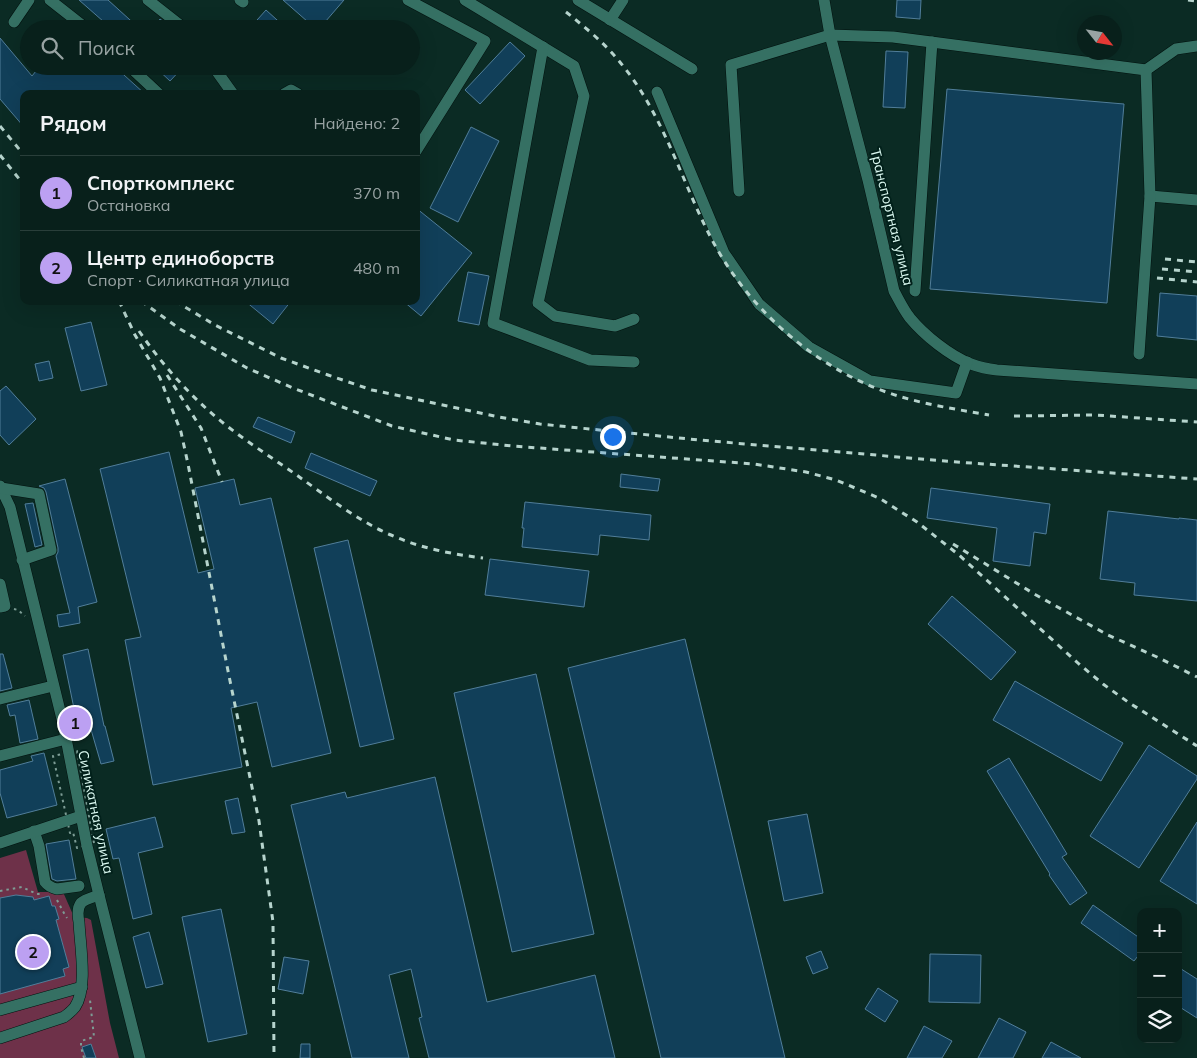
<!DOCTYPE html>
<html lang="ru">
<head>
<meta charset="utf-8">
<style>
	body { margin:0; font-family:Mulish,sans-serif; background:#112824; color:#f1f3f6 }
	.controls { position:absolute; right:15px; bottom:15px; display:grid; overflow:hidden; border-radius:10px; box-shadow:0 5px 20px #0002 }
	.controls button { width:45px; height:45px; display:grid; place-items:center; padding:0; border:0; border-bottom:1px solid #293e3a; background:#08201b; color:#f1f3f6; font:25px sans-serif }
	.compass { position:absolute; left:1077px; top:15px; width:45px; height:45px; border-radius:50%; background:#08201b; box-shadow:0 5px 20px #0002; rotate:121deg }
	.you { position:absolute; left:612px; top:436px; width:18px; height:18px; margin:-12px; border:4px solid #fff; border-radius:50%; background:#1a73e8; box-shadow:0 0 0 8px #1a73e833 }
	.badge { display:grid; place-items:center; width:32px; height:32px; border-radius:50%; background:#bca0f2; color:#111; font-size:16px; font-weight:700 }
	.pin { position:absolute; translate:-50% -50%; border:2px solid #fff; box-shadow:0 1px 5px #0006 }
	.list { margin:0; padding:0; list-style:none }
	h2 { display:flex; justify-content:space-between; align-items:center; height:65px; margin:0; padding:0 20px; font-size:21px }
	h2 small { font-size:16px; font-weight:400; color:#98a3a3 }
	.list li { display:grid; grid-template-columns:32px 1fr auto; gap:15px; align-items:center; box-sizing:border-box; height:75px; padding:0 20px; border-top:1px solid #293e3a }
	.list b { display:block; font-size:19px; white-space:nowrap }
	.list p { margin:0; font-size:16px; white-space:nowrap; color:#98a3a3 }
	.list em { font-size:16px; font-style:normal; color:#98a3a3 }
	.icon { flex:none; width:28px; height:28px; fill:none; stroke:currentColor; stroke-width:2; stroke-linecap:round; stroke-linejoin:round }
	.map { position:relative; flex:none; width:1197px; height:1058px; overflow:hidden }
	.search { position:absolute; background:#08201b; box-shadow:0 5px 20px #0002; left:20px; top:20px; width:400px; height:55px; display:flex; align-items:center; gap:12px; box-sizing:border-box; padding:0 18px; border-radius:28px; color:#98a3a3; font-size:19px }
	.panel { position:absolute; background:#08201b; box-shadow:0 5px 20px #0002; left:20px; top:90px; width:400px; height:215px; border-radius:10px }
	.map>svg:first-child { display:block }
</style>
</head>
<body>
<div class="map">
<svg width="1197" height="1058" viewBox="0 0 1197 1058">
	<rect width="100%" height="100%" fill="#0b2b24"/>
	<path fill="#6e3149" d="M26,850L38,892H63L74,917L87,918L91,920L110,1023L119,1058H0V858Z"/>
	<g fill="#113f59" stroke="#517e9a">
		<path d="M79,0H108L140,29H112Z"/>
		<path d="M283,0H344L319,29H316Z"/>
		<path d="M897,0H921L920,19L896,17Z"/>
		<path d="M266,10L287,29H249Z"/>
		<path d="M160,19L173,29H152Z"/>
		<path d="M0,38L32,76L40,66H114L145,94H24V127L0,99Z"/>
		<path d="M510,42L525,56L480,104L465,90Z"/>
		<path d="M886,51L908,52L905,108L883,107Z"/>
		<path d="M154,66H184L170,81Z"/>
		<path d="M947,89L1124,104L1107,303L930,289Z"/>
		<path d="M471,127L499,141L458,222L430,208Z"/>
		<path d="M416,208L472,253L421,316L403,301H416Z"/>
		<path d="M468,272L489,276L479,325L458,321Z"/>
		<path d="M1160,293L1197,296V340L1157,336Z"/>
		<path d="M245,301H291L273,324Z"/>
		<path d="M91,322L107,385L81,391L65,328Z"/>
		<path d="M49,361L53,378L39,381L35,364Z"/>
		<path d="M6,386L36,419L9,445L0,435V391Z"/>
		<path d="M258,417L295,432L291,443L253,427Z"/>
		<path d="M169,452L198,573L214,569L195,488L234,479L240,505L271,498L331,753L272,767L257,702L231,708L242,767L153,785L125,640L141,637L100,469Z"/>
		<path d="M311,453L377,481L370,496L305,468Z"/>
		<path d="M621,474L660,479L658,491L620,487Z"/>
		<path d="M65,479L97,602L78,607L80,623L59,627L57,615L70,613L56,556L58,552V548L46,492L44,488L39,486Z"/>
		<path d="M931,488L1050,504L1046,534L1034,532L1030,566L993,561L997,528L927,518Z"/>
		<path d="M525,502L651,515L649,540L600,535L598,555L522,547L524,528H522Z"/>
		<path d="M33,503L42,545L35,547L25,504Z"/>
		<path d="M1108,511L1179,519V518L1197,520V601L1134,595L1135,583L1100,579Z"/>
		<path d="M348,540L394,739L360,747L314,548Z"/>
		<path d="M490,559L589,571L584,607L485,595Z"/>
		<path d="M952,596L1016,652L991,680L928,624Z"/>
		<path d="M685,639L785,1058H661L568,668Z"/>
		<path d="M88,649L104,726H105L114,761L101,764L90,726L78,728L63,655Z"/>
		<path d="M0,654H3L12,688L0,691Z"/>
		<path d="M536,674L594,934L512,952L454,693Z"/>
		<path d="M1015,681L1123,743L1101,781L993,720Z"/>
		<path d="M29,700L38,739L20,743L15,715L10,716L7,705Z"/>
		<path d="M1149,745L1197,776V779L1139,868L1090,836Z"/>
		<path d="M44,753L57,805L7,818L0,793V770L33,761L31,756Z"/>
		<path d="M1009,758L1067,854L1062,857L1087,893L1070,905L1049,875L1050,874L987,771Z"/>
		<path d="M435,777L487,1002L595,975L615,1058H429L419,1018L422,1017L411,969L389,975L409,1058H352L291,805L345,792L347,798Z"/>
		<path d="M238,798L245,832L232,834L225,801Z"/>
		<path d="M807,814L823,893L784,901L768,821Z"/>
		<path d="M155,817L163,847L138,853L152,914L133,919L119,858L113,859L106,829Z"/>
		<path d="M1197,822V904L1160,881Z"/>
		<path d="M69,840L76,879L57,881L52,879L46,844Z"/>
		<path d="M16,895L33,897L34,900L49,896L52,906H55L59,919L56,920L69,967L63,969L65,976L0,994V898Z"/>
		<path d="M1093,905L1141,939V952L1134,961L1081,923Z"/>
		<path d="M221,909L247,1034L208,1042L182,917Z"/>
		<path d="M149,932L163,984L146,988L133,937Z"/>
		<path d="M821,951L828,968L813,974L806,957Z"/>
		<path d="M930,954L981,955L980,1003L929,1002Z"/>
		<path d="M284,957L309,961L303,994L278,989Z"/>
		<path d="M1178,967L1197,979V1018L1178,1006Z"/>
		<path d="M878,988L898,1001L885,1022L865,1009Z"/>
		<path d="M999,1018L1026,1032L1013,1058H978Z"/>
		<path d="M924,1026L952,1041L942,1058H907Z"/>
		<path d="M1051,1042L1081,1058H1042Z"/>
		<path d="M91,1044L96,1058H86L82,1047Z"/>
		<path d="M301,1044H310V1058H300Z"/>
	</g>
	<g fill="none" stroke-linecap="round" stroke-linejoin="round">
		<defs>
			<g id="minor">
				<path d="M50,0L87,29"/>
				<path d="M148,0L185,29"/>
				<path d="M240,0L243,2"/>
				<path d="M408,0L485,41L416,151"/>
				<path d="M465,0L574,66L584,96L538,303L555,316L615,326L634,319"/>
				<path d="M578,0L692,69"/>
				<path d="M824,0L830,35L868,180L894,291C899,300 903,309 910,318C924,335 950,356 971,364C979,367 988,369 997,370L1197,384"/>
				<path d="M610,20L623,0"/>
				<path d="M14,22L29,0"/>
				<path d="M543,47L493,323L590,360L634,362"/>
				<path d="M129,66L159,94"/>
				<path d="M213,66L233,94"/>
				<path d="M1146,70L1176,49L1197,46"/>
				<path d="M657,92L724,253L759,304L809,347L870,381L956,393L967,362"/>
				<path d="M284,94L291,90L298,94"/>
				<path d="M739,191L731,65L830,35L893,37L1146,70L1150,196L1197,200"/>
				<path d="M915,291L932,42"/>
				<path d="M1139,354L1150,196"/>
				<path d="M0,486L10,507L63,723L87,846L99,895L140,1058"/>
				<path d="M1,488L39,494L51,550L22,560"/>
				<path d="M0,584L5,606L0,607"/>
				<path d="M0,699L53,686"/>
				<path d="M0,756L66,739"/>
				<path d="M34,831L39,846L45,882C48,886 52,888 57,889L79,886"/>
				<path d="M0,843L81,816"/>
				<path d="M0,1010L82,987"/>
				<path d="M0,1038L64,1017C68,1014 72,1011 75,1007C88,988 80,945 79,922C78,917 77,908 81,903C85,899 94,897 99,895"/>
			</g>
		</defs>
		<use href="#minor" stroke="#02110e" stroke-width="12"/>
		<g stroke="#7d9c95" stroke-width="2" stroke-dasharray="2.5 4" stroke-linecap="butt">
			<path d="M14,609L18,610L25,616"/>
			<path d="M77,751L94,843L77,848L73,832L70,833L53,756Z"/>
			<path d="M0,891L22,887L37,894H41"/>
			<path d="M57,900L65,915L67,918"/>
			<path d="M84,1058L81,1047V1041L94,1037L90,1000"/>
		</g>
		<use href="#minor" stroke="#357063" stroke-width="11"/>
		<g stroke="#b6d4cd" stroke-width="3" stroke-dasharray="6 6" stroke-linecap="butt">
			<path d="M1188,0L1197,1"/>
			<path d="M566,12C586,28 607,45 623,66C663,115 681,179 709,234C745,306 813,367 889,393C921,404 955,409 989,415"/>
			<path d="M0,126L24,155"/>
			<path d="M0,155L24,185"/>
			<path d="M1165,259L1197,262"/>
			<path d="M1162,269L1197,272"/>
			<path d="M1157,278L1197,282"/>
			<path d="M119,301L135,335L160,378L181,432L188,464L229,676L259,821L273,922L274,1058"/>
			<path d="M141,301L180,329L247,368L293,388L392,426L454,440L512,446L754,464L806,472L836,480L879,498L917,522L959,555L1079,664L1103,684L1128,702L1197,746"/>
			<path d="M175,301L215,325L281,358L328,375L372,390L499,417L540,424L699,440L957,462L1197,479"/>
			<path d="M139,331C159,360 183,388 209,411C236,435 268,455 298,476C326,496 360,522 391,535C420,548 451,554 483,558"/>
			<path d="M167,375L201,428L222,482"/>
			<path d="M1014,416L1095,415L1197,422"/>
			<path d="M953,544L1036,595L1108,635L1157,657L1197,677"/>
		</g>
	</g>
	<g text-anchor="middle" stroke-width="4" stroke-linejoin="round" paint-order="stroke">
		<g font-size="14" fill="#ddfbf3" stroke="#02211b">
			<text transform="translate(892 217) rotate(76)" y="5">Транспортная улица</text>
			<text transform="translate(96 812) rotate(78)" y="5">Силикатная улица</text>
		</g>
	</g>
</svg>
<div class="controls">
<button>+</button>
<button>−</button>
<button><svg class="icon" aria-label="layers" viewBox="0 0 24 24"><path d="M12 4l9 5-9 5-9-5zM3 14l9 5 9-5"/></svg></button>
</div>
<svg class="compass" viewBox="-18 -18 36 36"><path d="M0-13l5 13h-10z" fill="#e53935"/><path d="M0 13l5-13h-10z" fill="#98a3a3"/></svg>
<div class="you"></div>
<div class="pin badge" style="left:75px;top:723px">1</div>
<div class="pin badge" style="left:33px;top:952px">2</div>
<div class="search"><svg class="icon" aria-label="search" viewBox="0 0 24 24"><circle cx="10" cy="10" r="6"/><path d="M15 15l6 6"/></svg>Поиск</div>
<section class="panel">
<h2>Рядом<small>Найдено: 2</small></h2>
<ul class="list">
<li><span class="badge">1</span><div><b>Спорткомплекс</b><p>Остановка</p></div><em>370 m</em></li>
<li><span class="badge">2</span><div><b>Центр единоборств</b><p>Спорт · Силикатная улица</p></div><em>480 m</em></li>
</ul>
</section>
</div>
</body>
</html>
